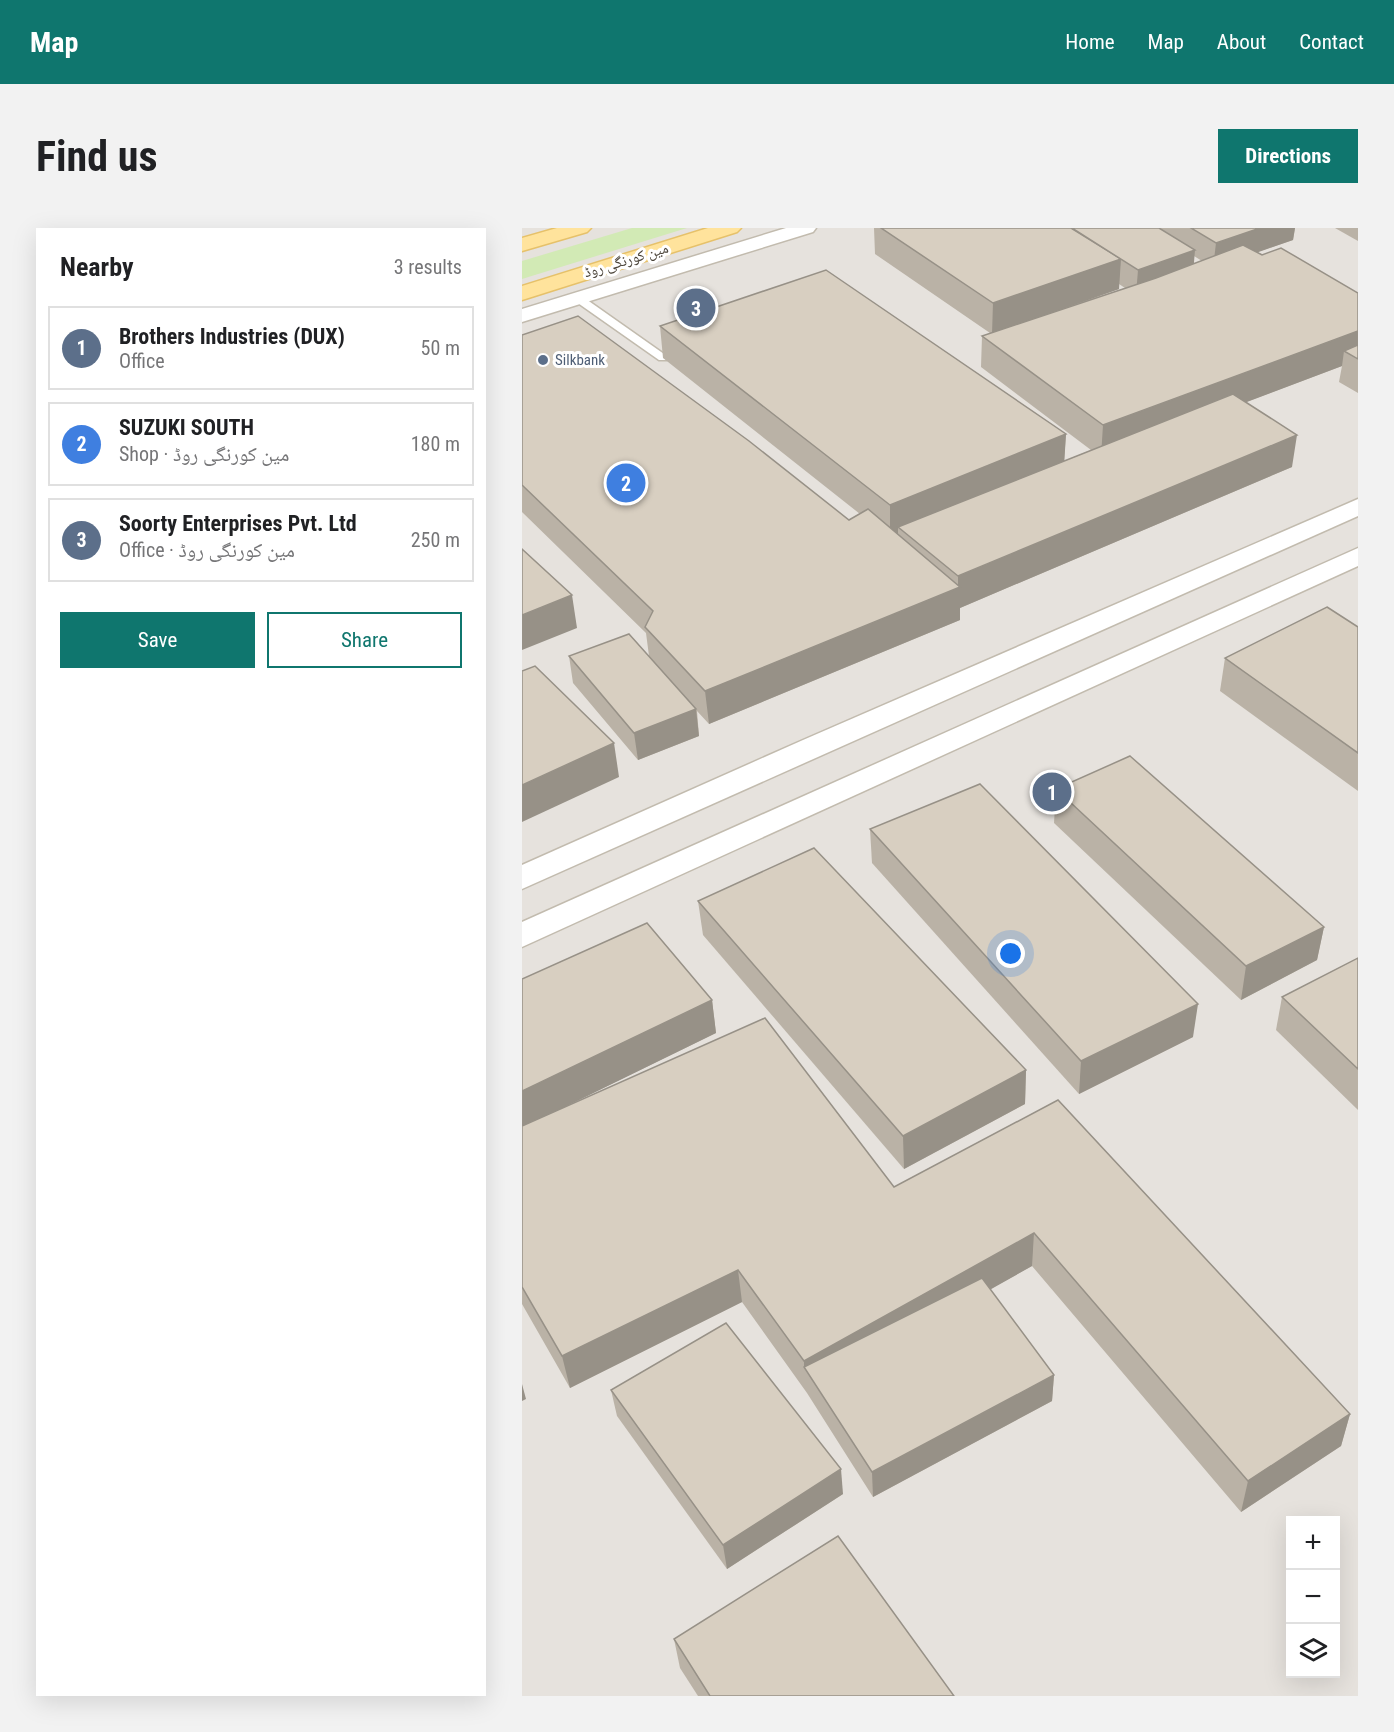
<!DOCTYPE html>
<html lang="en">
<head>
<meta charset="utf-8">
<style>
	body { margin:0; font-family:"Roboto Condensed","Noto Naskh Arabic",sans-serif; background:#f2f2f2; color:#202124 }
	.controls { position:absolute; right:18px; bottom:18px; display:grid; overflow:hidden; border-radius:0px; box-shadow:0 6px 24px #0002 }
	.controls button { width:54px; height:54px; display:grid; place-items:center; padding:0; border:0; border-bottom:2px solid #e0e0e0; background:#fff; color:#202124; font:30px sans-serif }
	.you { position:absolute; left:489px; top:726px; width:21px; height:21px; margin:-15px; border:4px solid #fff; border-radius:50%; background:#1a73e8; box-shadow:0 0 0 9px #1a73e833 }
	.badge { display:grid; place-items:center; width:39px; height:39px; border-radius:50%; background:#0f766e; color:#fff; font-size:20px; font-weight:700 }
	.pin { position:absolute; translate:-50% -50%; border:3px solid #fff; box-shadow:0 2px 6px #0006 }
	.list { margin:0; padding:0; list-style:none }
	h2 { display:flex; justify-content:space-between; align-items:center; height:78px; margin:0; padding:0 24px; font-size:26px }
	h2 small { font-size:20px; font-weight:400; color:#757577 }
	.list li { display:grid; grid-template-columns:39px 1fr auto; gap:18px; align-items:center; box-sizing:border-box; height:84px; margin:0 12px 12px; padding:0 12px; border:2px solid #e0e0e0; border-radius:0px }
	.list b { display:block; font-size:22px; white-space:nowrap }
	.list p { margin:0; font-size:20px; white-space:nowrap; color:#757577 }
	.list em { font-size:20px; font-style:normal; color:#757577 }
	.actions { display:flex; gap:12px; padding:18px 24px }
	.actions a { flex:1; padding:14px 0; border:2px solid #0f766e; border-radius:0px; text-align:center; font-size:21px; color:#0f766e }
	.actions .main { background:#0f766e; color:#fff }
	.icon { flex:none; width:33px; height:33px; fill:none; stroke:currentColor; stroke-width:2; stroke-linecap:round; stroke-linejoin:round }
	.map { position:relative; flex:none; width:836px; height:1468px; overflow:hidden; border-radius:0px }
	header { display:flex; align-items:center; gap:36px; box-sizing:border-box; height:84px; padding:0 30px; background:#0f766e; color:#fff }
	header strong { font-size:28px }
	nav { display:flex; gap:33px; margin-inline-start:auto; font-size:21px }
	.intro { display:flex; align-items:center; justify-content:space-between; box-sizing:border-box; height:144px; padding:0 36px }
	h1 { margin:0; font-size:42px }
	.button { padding:15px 27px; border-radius:0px; background:#0f766e; color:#fff; font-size:21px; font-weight:700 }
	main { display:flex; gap:36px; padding:0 36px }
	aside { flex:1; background:#fff; border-radius:0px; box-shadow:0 6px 24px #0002 }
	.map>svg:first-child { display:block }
</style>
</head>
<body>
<header>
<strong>Map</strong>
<nav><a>Home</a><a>Map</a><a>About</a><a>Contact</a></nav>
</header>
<div class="intro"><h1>Find us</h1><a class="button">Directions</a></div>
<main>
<aside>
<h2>Nearby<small>3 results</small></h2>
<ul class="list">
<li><span class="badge" style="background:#5c6f8a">1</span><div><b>Brothers Industries (DUX)</b><p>Office</p></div><em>50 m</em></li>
<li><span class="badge" style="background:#3f7fe0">2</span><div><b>SUZUKI SOUTH</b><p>Shop · مین کورنگی روڈ</p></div><em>180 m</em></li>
<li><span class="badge" style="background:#5c6f8a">3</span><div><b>Soorty Enterprises Pvt. Ltd</b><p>Office · مین کورنگی روڈ</p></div><em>250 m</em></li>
</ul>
<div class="actions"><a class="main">Save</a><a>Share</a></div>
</aside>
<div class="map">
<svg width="836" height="1468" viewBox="0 0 836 1468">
	<rect width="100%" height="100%" fill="#f6f3ec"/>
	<path fill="#e6e2dd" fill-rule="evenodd" d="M0,0H836V1468H0ZM768,1292H814V1446H768Z"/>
	<path fill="#d2eab5" d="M110,0H165L0,51V33Z"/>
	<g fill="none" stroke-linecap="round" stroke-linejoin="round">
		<defs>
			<path id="service" d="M53,69H61L142,126L160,120L165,123L145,132H137L53,73Z"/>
			<path id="minor" d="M264,0H294L291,4L0,94V81Z"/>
			<g id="tertiary">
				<path d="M836,271V288L0,661V637L281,512Z"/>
				<path d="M836,320V338L0,719V694Z"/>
			</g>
			<g id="primary">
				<path d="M35,0H69L65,4L0,23V10Z"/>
				<path d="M186,0H219L215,4L0,72V58Z"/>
			</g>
		</defs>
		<use href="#service" stroke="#c2bbae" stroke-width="3"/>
		<use href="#minor" stroke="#c2bbae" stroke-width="3"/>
		<use href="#tertiary" stroke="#c2bbae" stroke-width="3"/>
		<use href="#primary" stroke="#e6c16a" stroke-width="3"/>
		<use href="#service" fill="#fff" fill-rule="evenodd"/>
		<use href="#minor" fill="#fff" fill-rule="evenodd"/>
		<use href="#tertiary" fill="#fff" fill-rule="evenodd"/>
		<use href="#primary" fill="#ffe39c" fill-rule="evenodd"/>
	</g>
	<g fill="#bab2a6" fill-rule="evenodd">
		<path d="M352,0H773L771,12L735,24L836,65V165L817,154L820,138L724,174L770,239L438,380V392L187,496L175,483L177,508L116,532L51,455L47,428H127L124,405L0,284V107L327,292L338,286L141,130L138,98L544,206L542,233L569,222L459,139L460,108L468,105L353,26ZM672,28L680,33L672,36ZM597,56L603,60L566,72L597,61Z"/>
		<path d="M813,0H836V13Z"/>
		<path d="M836,399V563L698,463L703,430Z"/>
		<path d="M534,561L802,699L795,732L719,772L532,595Z"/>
		<path d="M348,601L671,809L557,866L350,635Z"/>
		<path d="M176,673L504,842L503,876L382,941L181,707Z"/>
		<path d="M836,730V882L754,802L760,769Z"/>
		<path d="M0,751L190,772L194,805L40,880L372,959L536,872L828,1186L819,1218L719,1284L510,1038L468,1061L532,1147L530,1173L351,1269L285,1165L220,1074L48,1160L0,1076Z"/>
		<path d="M89,1162L321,1266L205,1341L95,1188Z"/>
		<path d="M152,1411L432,1468H176L158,1440Z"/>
	</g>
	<g fill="#979187">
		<path d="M738,0H773L771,12L691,40L694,15Z"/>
		<path d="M673,22L671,46L614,67L616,42Z"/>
		<path d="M599,31L597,61L470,106L471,75Z"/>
		<path d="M836,103V131L822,123L820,138L579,229L581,197Z"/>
		<path d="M544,206L542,238L376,299V306L368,309V277Z"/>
		<path d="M775,207L770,239L438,380V392L187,496L183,463L436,360V348Z"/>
		<path d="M50,367L55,400L0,422V387Z"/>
		<path d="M174,481L177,508L116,532L112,505Z"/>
		<path d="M92,515L97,549L0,594V557Z"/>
		<path d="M802,699L795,732L719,772L724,738Z"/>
		<path d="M190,772L194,805L0,900V863Z"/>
		<path d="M676,776L671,809L557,866L559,833Z"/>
		<path d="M504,842L503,876L382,941L381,908Z"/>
		<path d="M512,1005L510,1038L295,1159L282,1139V1133Z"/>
		<path d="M216,1042L220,1074L48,1160L40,1128Z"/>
		<path d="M532,1147L530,1173L351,1269L350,1244Z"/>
		<path d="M0,1156L4,1171L0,1173Z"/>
		<path d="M828,1186L819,1218L719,1284L726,1253Z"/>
		<path d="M319,1241L321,1266L205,1341L201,1317Z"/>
	</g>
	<g fill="#d8cfc1" stroke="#979187" stroke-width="1.5">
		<path d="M359,0H549L599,31L471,75Z"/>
		<path d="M550,0H637L673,22L616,42Z"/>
		<path d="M669,0H738L694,15Z"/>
		<path d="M721,17L740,27L759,20L836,65V103L581,197L460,108L634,50Z"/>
		<path d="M304,42L544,206L368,277L138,98Z"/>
		<path d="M56,88L227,213L327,292L346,281L438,359L183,463L123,399L131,383L0,257V107Z"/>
		<path d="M836,117V131L822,123Z"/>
		<path d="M711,166L775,207L436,348L376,299Z"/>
		<path d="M0,321L50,367L0,387Z"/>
		<path d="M805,379L836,399V525L703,430Z"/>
		<path d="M107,406L174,481L112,505L47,428Z"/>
		<path d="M13,438L92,515L0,557V443Z"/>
		<path d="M608,528L802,699L724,738L534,561Z"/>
		<path d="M458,556L676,776L559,833L348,601Z"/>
		<path d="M292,620L504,842L381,908L176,673Z"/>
		<path d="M125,695L190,772L0,863V751Z"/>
		<path d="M836,730V841L760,769Z"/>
		<path d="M243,790L372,959L536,872L828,1186L726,1253L512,1005L282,1133L216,1042L40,1128L0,1059V898Z"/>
		<path d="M460,1050L532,1147L350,1244L282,1139Z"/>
		<path d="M204,1095L319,1241L201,1317L89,1162Z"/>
		<path d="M316,1308L432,1468H188L152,1411Z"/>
	</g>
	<circle fill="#5c6f8a" stroke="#fff" stroke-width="2" cx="21" cy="132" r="6"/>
	<g text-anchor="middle" stroke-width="6" stroke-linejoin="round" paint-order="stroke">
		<g font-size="15" fill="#4b4439" stroke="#fff">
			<text transform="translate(104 32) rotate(-17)" y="5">مین کورنگی روڈ</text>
		</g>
		<g font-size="15" fill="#4e5e75" stroke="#fff" text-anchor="start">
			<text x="33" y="137">Silkbank</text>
		</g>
	</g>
</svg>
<div class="controls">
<button>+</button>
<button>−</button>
<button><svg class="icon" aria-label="layers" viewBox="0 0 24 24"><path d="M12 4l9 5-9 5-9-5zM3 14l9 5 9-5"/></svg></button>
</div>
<div class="you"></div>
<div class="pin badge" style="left:530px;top:564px;background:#5c6f8a">1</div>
<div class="pin badge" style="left:104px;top:255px;background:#3f7fe0">2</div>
<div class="pin badge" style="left:174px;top:80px;background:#5c6f8a">3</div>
</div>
</main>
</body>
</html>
